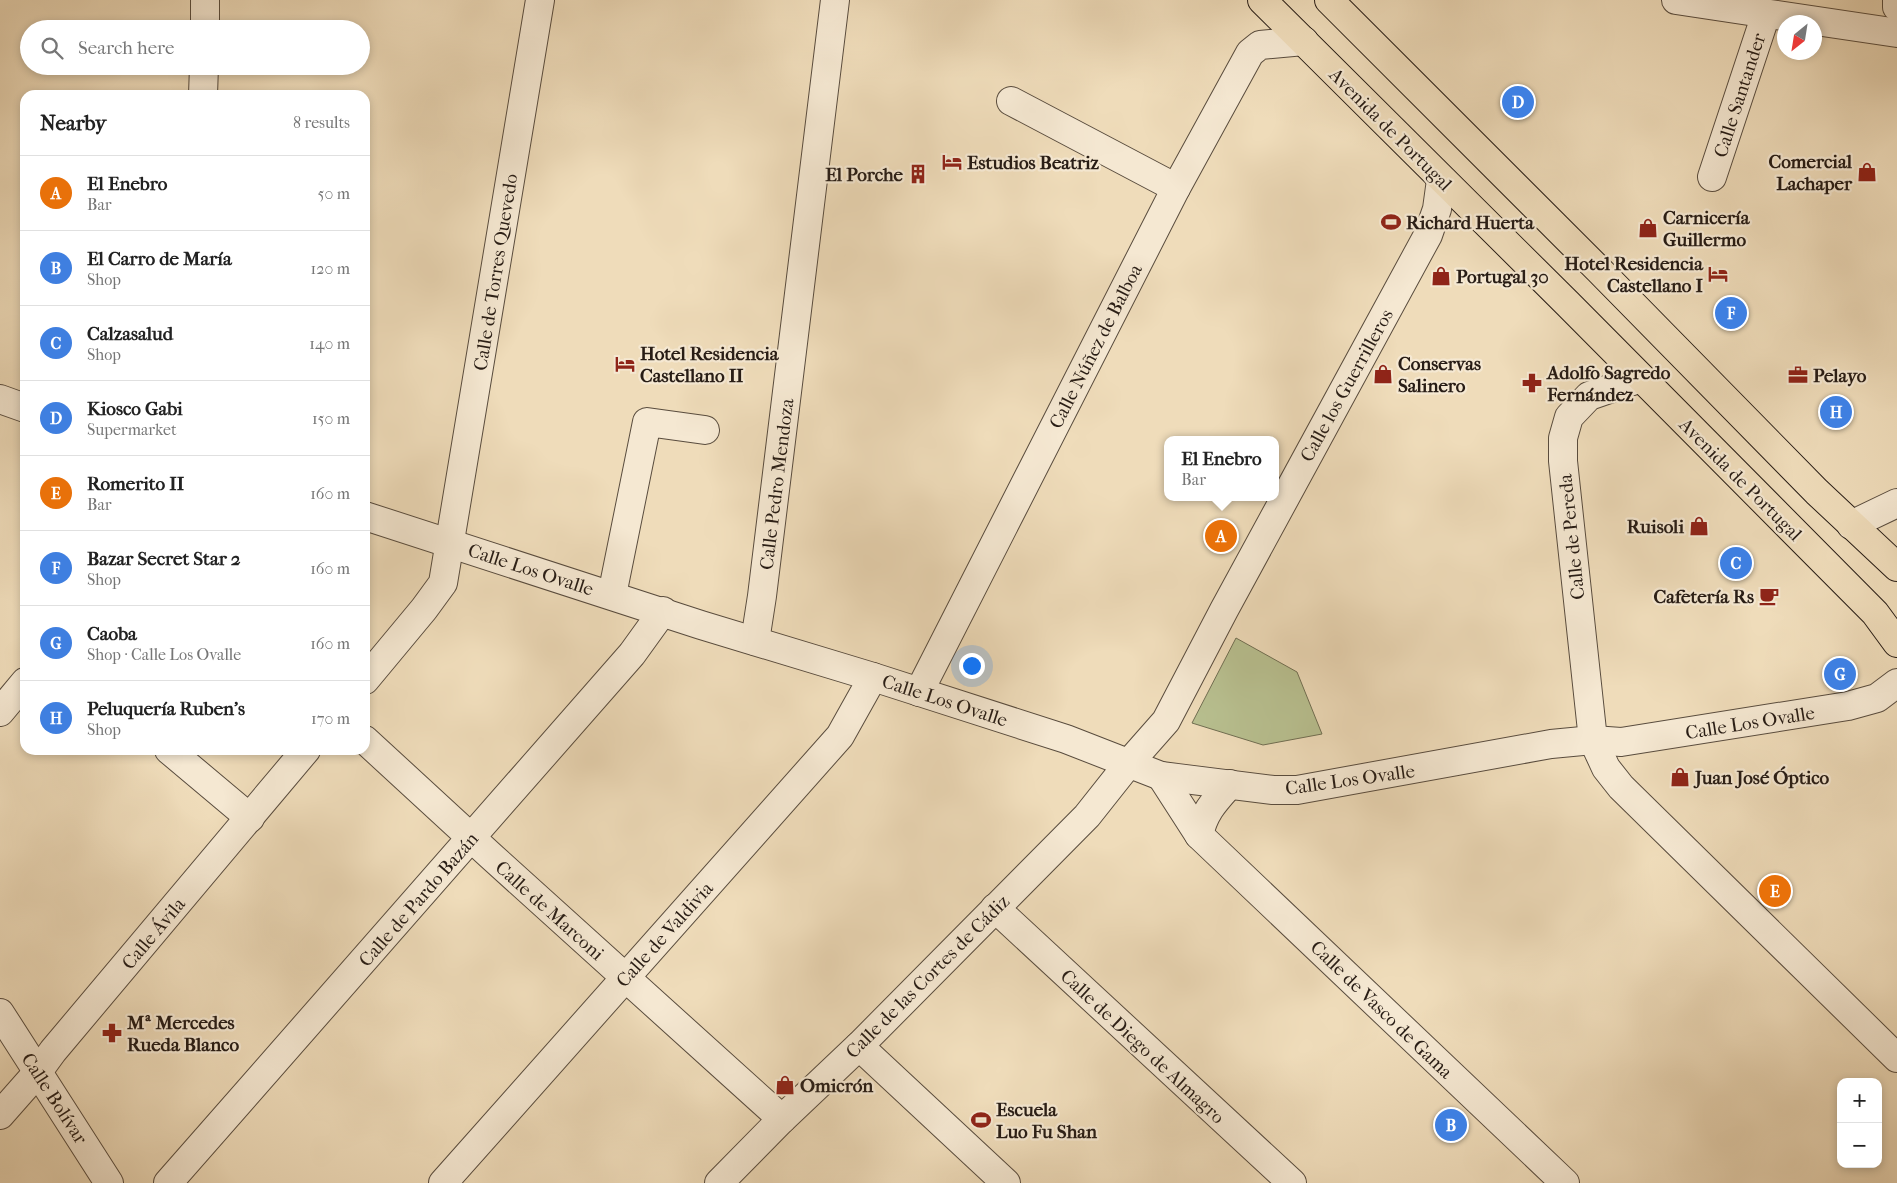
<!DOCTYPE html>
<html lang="en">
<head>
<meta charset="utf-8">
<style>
	body { margin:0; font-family:"IM FELL French Canon",serif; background:#f2f2f2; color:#222 }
	.controls { position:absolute; right:15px; bottom:15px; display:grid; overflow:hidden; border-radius:10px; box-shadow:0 2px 8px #0003 }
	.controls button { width:45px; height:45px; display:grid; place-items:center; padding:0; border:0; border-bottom:1px solid #e0e0e0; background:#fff; color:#222; font:25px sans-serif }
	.compass { position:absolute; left:1777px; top:15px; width:45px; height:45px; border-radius:50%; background:#fff; box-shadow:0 2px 8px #0003; rotate:210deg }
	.you { position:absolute; left:971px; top:665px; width:18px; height:18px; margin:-12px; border:4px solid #fff; border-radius:50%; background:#1a73e8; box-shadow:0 0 0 8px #1a73e833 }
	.badge { display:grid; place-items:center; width:32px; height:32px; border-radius:50%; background:#d93025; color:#fff; font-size:16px; font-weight:700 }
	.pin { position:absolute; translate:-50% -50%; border:2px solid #fff; box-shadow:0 1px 5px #0006 }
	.popup { position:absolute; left:1164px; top:436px; width:115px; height:65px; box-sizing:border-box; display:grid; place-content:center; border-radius:10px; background:#fff; filter:drop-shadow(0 1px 4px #0005); font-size:16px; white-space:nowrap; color:#767676 }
	.popup b { font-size:19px; color:#222 }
	.popup::after { content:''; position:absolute; left:50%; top:100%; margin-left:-10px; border:10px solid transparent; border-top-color:#fff }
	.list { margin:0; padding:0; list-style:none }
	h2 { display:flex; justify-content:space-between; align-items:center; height:65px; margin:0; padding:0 20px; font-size:21px }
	h2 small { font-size:16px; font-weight:400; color:#767676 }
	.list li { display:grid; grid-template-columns:32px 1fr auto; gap:15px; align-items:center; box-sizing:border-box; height:75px; padding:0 20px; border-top:1px solid #e0e0e0 }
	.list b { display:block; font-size:19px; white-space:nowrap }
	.list p { margin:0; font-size:16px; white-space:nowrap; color:#767676 }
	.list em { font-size:16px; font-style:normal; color:#767676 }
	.icon { flex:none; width:28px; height:28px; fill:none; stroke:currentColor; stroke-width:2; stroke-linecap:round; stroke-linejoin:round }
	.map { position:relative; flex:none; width:1897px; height:1183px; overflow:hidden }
	.search { position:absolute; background:#fff; box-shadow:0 2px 8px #0003; left:20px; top:20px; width:350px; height:55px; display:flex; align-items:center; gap:12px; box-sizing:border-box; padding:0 18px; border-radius:28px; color:#767676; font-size:19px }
	.panel { position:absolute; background:#fff; box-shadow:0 2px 8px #0003; left:20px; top:90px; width:350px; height:665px; border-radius:15px }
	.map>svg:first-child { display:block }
</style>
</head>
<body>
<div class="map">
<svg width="1897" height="1183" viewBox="0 0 1897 1183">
	<rect width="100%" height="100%" fill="#efdcba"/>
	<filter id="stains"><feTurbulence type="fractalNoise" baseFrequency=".004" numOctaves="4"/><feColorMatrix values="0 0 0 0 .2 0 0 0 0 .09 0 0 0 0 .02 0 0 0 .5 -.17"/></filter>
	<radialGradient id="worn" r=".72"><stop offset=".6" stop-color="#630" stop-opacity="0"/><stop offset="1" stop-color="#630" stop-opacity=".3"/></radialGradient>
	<path fill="#b8c090" stroke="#706e52" d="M1236,638L1297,672L1322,734L1263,745L1192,723Z"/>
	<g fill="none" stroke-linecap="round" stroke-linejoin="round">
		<defs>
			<g id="pedestrian">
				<path d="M612,595L647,422L705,430"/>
				<path d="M995,908L1292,1183"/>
			</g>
			<g id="minor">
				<path d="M1676,0L1897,33"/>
				<path d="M1897,0V7"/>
				<path d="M205,29V0"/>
				<path d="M203,95L204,66"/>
				<path d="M1011,101L1176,188"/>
				<path d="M1712,177L1766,14"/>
				<path d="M1641,378L1589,396L1569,417L1563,438V461L1593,740L1606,768L1621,787L1897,1058"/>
				<path d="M0,399L25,408"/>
				<path d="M365,516L701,625L873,677L1066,739L1161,776L1273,790H1297L1551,744L1593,740L1621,742L1848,706L1877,698L1897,683"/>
				<path d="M1851,525L1897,503"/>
				<path d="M755,641L762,596L835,0"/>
				<path d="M365,680L424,609L443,583L540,0"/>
				<path d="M919,692L1176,188L1250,53L1260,45L1304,41"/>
				<path d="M0,712L25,682"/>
				<path d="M365,740L491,856L782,1119"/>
				<path d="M169,750L250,818"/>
				<path d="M1161,776L1199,835L1565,1183"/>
				<path d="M1199,835C1204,812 1214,802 1230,784"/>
				<path d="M0,1013L109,1183"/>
				<path d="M859,1046L1006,1183"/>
				<path d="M0,1115L37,1073L53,1051L306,750"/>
				<path d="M168,1183L632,654L663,611"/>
				<path d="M443,1183L840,736L873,677"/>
				<path d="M719,1183L782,1119L859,1046L1087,816L1129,763L1166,721L1224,610L1428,235L1437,209L1441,180"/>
			</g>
			<g id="primary">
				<path d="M1262,0L1567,303L1875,613L1897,643"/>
				<path d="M1329,0L1599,270L1817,492L1897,567"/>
			</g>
		</defs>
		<use href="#pedestrian" stroke="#594c3e" stroke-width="30"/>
		<use href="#minor" stroke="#594c3e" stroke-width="30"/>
		<use href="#primary" stroke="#271c15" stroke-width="30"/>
		<use href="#pedestrian" stroke="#f5e8d2" stroke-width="28"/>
		<use href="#minor" stroke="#f5e8d2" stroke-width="28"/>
		<use href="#primary" stroke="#efdcba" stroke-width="28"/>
	</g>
	<defs>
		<symbol id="hotel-bare" viewBox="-9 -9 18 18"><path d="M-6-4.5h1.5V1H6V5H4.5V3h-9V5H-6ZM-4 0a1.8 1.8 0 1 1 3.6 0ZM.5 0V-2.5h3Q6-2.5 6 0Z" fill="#8f2418" stroke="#f5e8d2" stroke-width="2.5" paint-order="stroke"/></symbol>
		<symbol id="shop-bare" viewBox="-9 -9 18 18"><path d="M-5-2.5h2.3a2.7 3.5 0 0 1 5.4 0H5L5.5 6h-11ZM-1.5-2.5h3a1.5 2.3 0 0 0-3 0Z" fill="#8f2418" stroke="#f5e8d2" stroke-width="2.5" paint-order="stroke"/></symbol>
		<symbol id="building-bare" viewBox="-9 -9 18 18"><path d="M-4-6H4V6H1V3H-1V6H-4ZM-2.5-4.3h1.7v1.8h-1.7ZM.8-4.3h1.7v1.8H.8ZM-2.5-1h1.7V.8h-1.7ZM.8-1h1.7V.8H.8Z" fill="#8f2418" stroke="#f5e8d2" stroke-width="2.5" paint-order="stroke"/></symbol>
		<symbol id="stadium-bare" viewBox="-9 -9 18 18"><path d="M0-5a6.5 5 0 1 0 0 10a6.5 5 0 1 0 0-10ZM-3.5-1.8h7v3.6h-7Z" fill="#8f2418" stroke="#f5e8d2" stroke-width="2.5" paint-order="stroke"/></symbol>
		<symbol id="office-bare" viewBox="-9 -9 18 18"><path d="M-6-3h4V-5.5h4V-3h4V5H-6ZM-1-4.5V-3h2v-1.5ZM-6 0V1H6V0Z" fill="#8f2418" stroke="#f5e8d2" stroke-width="2.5" paint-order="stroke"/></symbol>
		<symbol id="pharmacy-bare" viewBox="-9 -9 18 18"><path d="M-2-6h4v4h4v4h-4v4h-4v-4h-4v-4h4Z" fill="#8f2418" stroke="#f5e8d2" stroke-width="2.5" paint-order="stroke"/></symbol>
		<symbol id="cafe-bare" viewBox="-9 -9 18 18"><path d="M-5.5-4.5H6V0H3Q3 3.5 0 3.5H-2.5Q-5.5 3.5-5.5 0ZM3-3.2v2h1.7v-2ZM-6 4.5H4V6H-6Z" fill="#8f2418" stroke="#f5e8d2" stroke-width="2.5" paint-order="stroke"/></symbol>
	</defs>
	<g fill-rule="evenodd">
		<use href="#hotel-bare" x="938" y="148" width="28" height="28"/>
		<use href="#shop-bare" x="1853" y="158" width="28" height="28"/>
		<use href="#building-bare" x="904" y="160" width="28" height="28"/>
		<use href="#stadium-bare" x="1377" y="208" width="28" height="28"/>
		<use href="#shop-bare" x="1634" y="214" width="28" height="28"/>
		<use href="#hotel-bare" x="1704" y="260" width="28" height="28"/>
		<use href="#shop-bare" x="1427" y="262" width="28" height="28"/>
		<use href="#hotel-bare" x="611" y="350" width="28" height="28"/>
		<use href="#shop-bare" x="1369" y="360" width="28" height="28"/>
		<use href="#office-bare" x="1784" y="361" width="28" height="28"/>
		<use href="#pharmacy-bare" x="1518" y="369" width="28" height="28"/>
		<use href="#shop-bare" x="1685" y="512" width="28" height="28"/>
		<use href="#cafe-bare" x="1755" y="582" width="28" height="28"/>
		<use href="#shop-bare" x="1666" y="763" width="28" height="28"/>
		<use href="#pharmacy-bare" x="98" y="1019" width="28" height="28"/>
		<use href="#shop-bare" x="771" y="1071" width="28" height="28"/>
		<use href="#stadium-bare" x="967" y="1106" width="28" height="28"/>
	</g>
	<g text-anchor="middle" stroke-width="4.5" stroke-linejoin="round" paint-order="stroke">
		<g font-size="19" fill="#271c15" stroke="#f5e8d2">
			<text transform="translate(1739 95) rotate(-72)" y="7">Calle Santander</text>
			<text transform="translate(1391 129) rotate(45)" y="7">Avenida de Portugal</text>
			<text transform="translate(495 272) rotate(-81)" y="7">Calle de Torres Quevedo</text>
			<text transform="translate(1095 346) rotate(-63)" y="7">Calle Núñez de Balboa</text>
			<text transform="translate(1346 385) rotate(-61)" y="7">Calle los Guerrilleros</text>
			<text transform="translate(1741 479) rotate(45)" y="7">Avenida de Portugal</text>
			<text transform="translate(776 484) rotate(-83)" y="7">Calle Pedro Mendoza</text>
			<text transform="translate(1571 537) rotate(-96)" y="7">Calle de Pereda</text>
			<text transform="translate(531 569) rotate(18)" y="7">Calle Los Ovalle</text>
			<text transform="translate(945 700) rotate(18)" y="7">Calle Los Ovalle</text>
			<text transform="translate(1750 722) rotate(-9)" y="7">Calle Los Ovalle</text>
			<text transform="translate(1350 779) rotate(-8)" y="7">Calle Los Ovalle</text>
			<text transform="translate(418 899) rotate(-49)" y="7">Calle de Pardo Bazán</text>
			<text transform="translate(550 910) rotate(42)" y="7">Calle de Marconi</text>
			<text transform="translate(153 933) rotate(-50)" y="7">Calle Ávila</text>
			<text transform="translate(664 934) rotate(-48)" y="7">Calle de Valdivia</text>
			<text transform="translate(927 976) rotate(-45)" y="7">Calle de las Cortes de Cádiz</text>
			<text transform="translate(1382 1009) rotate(44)" y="7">Calle de Vasco de Gama</text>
			<text transform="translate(1143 1046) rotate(43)" y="7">Calle de Diego de Almagro</text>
			<text transform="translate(55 1098) rotate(57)" y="7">Calle Bolívar</text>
		</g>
		<g font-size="19" font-weight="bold" fill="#271c15" stroke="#f5e8d2" text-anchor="start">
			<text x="1852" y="168" text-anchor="end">Comercial<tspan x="1852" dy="22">Lachaper</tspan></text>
			<text x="967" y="169">Estudios Beatriz</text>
			<text x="903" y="181" text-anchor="end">El Porche</text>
			<text x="1663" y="224">Carnicería<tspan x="1663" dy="22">Guillermo</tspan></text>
			<text x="1406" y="229">Richard Huerta</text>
			<text x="1703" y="270" text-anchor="end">Hotel Residencia<tspan x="1703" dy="22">Castellano I</tspan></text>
			<text x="1456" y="283">Portugal 30</text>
			<text x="640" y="360">Hotel Residencia<tspan x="640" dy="22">Castellano II</tspan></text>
			<text x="1398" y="370">Conservas<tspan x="1398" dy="22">Salinero</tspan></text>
			<text x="1547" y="379">Adolfo Sagredo<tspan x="1547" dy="22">Fernández</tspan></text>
			<text x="1813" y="382">Pelayo</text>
			<text x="1684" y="533" text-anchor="end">Ruisoli</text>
			<text x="1754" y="603" text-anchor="end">Cafetería Rs</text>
			<text x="1695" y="784">Juan José Óptico</text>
			<text x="127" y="1029">Mª Mercedes<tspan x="127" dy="22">Rueda Blanco</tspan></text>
			<text x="800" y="1092">Omicrón</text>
			<text x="996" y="1116">Escuela<tspan x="996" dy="22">Luo Fu Shan</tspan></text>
		</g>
	</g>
	<rect width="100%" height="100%" filter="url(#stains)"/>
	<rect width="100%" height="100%" fill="url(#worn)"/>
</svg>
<div class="controls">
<button>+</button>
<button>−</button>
</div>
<svg class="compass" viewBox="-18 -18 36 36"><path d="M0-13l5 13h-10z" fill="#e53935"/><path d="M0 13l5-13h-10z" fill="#767676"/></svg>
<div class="you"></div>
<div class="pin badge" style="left:1221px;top:536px;background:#e8710a">A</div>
<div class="popup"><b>El Enebro</b>Bar</div>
<div class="pin badge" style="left:1451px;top:1125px;background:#3f7fe0">B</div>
<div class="pin badge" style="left:1736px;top:563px;background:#3f7fe0">C</div>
<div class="pin badge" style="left:1518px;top:102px;background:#3f7fe0">D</div>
<div class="pin badge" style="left:1775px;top:891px;background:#e8710a">E</div>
<div class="pin badge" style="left:1731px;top:313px;background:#3f7fe0">F</div>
<div class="pin badge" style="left:1840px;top:674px;background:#3f7fe0">G</div>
<div class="pin badge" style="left:1836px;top:412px;background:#3f7fe0">H</div>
<div class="search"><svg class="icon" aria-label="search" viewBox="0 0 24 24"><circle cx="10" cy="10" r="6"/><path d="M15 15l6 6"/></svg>Search here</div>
<section class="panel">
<h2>Nearby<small>8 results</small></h2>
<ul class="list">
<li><span class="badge" style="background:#e8710a">A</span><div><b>El Enebro</b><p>Bar</p></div><em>50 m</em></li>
<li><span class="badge" style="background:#3f7fe0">B</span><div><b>El Carro de María</b><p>Shop</p></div><em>120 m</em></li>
<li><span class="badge" style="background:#3f7fe0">C</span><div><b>Calzasalud</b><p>Shop</p></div><em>140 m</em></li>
<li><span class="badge" style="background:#3f7fe0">D</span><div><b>Kiosco Gabi</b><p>Supermarket</p></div><em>150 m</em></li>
<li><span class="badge" style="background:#e8710a">E</span><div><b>Romerito II</b><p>Bar</p></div><em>160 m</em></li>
<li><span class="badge" style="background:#3f7fe0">F</span><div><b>Bazar Secret Star 2</b><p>Shop</p></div><em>160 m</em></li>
<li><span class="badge" style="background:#3f7fe0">G</span><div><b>Caoba</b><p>Shop · Calle Los Ovalle</p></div><em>160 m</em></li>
<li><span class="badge" style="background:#3f7fe0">H</span><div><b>Peluquería Ruben's</b><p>Shop</p></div><em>170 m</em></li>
</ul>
</section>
</div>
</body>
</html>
